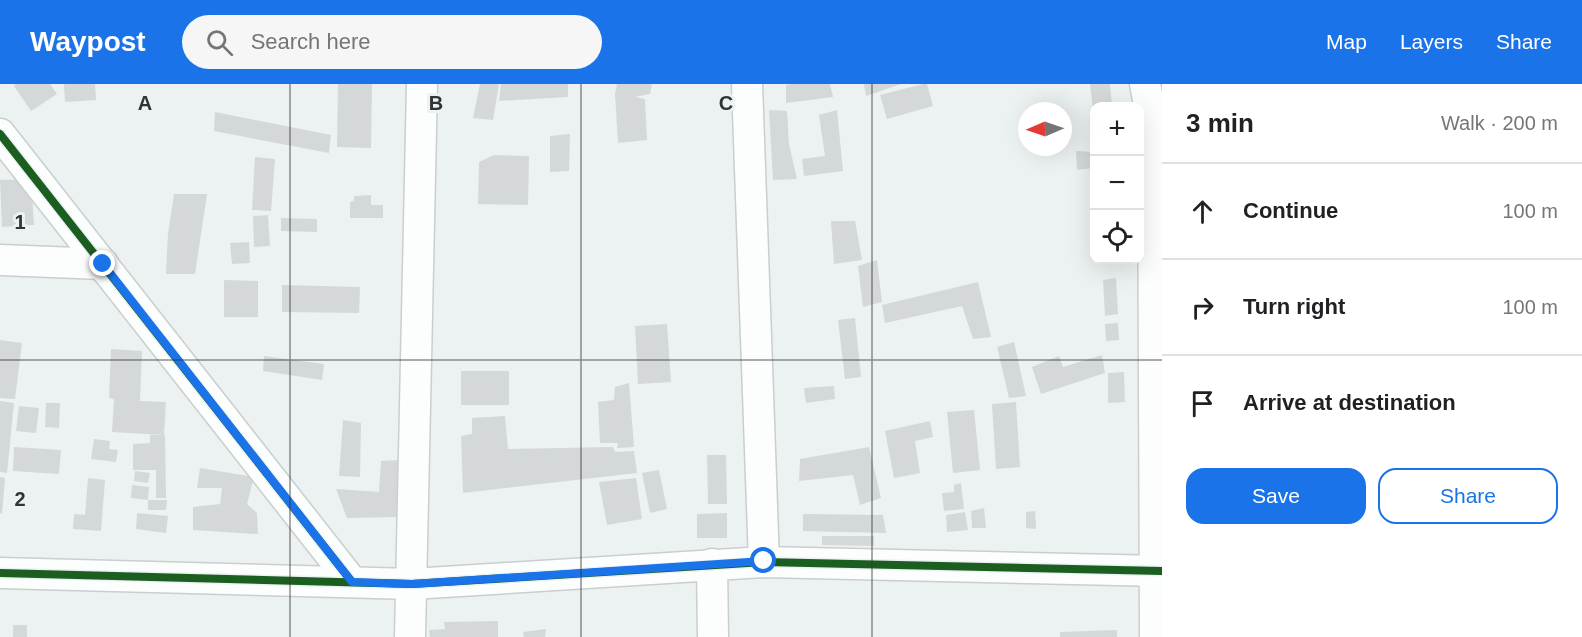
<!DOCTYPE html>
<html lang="en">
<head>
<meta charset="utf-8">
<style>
	body { margin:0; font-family:Helvetica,sans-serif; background:#f6f6f6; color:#202124 }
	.controls { position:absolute; right:18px; top:18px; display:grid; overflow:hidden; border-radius:12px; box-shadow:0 6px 24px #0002 }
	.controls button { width:54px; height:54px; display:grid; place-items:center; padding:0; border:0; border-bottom:2px solid #e0e0e0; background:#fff; color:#202124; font:30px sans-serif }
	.compass { position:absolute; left:1018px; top:18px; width:54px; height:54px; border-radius:50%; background:#fff; box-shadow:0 6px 24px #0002; rotate:268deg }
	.stop { position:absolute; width:18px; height:18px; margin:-14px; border:4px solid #1a73e8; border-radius:50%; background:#fff }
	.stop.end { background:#1a73e8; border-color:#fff; box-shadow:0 2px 6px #0008 }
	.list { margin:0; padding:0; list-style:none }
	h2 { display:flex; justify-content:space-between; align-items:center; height:78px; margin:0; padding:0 24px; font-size:26px }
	h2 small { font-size:20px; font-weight:400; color:#757577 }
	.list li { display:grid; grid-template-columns:39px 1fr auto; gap:18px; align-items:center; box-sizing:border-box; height:96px; padding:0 24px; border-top:2px solid #e0e0e0 }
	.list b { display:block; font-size:22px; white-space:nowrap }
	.list em { font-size:20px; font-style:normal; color:#757577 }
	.actions { display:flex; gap:12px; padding:18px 24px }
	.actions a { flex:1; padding:14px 0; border:2px solid #1a73e8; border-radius:18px; text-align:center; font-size:21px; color:#1a73e8 }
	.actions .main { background:#1a73e8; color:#fff }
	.icon { flex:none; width:33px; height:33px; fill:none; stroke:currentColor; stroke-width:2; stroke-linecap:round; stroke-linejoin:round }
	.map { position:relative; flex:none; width:1162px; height:553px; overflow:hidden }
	header { display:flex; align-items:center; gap:36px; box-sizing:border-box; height:84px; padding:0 30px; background:#1a73e8; color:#fff }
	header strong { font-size:28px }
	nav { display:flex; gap:33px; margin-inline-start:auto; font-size:21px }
	.search { width:420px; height:54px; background:#f6f6f6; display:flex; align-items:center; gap:15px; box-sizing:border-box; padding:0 21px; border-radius:33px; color:#757577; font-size:22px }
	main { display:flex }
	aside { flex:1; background:#fff }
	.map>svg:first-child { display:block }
</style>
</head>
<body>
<header>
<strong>Waypost</strong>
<div class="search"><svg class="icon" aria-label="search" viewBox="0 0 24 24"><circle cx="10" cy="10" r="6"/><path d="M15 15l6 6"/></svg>Search here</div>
<nav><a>Map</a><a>Layers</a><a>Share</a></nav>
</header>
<main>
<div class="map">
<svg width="1162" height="553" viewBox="0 0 1162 553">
	<rect width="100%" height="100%" fill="#ecf1f1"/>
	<g fill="#d4d8d8">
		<path d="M16,0H50L57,10L31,27L14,2Z"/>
		<path d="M64,0H95L96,16L65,18Z"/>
		<path d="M338,0H372L371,64L337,63Z"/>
		<path d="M480,0H499L493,36L473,34Z"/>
		<path d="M501,0H568V13L499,17Z"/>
		<path d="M617,0H652L650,10L635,13L645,15L647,56L618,59L615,10Z"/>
		<path d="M792,0H830L833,13L786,19V1Z"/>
		<path d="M864,0H901L866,12Z"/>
		<path d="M923,0H927L933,22L887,35L880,11Z"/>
		<path d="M1090,0H1110L1112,22H1094V27H1093Z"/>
		<path d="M769,26L787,27L789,60L797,95L773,96Z"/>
		<path d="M837,26L843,87L804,92L802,75L825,72L819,31Z"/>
		<path d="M215,28L331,51L329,69L214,47Z"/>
		<path d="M570,50L569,87L550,88V52Z"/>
		<path d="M1076,67L1092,68L1093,84L1077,86Z"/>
		<path d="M494,71L529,72L528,121L478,120L479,78Z"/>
		<path d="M255,73L275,75L271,127L252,126Z"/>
		<path d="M31,95L34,141L2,143L0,96Z"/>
		<path d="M174,110H207L195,190H166L168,150Z"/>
		<path d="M371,111V121H383V134H350V118L354,117V112Z"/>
		<path d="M268,131L270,162L254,163L253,132Z"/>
		<path d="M281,134L317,135V148L281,147Z"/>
		<path d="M831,137H855L862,176L834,180Z"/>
		<path d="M249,158L250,179L232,180L230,159Z"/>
		<path d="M877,176L882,218L863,223L858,182Z"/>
		<path d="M1116,194L1118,230L1105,232L1103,196Z"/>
		<path d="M224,196L258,197V233H224Z"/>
		<path d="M978,198L991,253L973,255L962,222L885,239L882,221Z"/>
		<path d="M282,201L360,203L359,229L282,228Z"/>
		<path d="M855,234L861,293L845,295L838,236Z"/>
		<path d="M1118,239L1119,256L1106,257L1105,240Z"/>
		<path d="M667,240L671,298L638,300L635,242Z"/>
		<path d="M0,256L22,259L15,315L0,314Z"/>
		<path d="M1014,258L1026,312L1009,314L997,263Z"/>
		<path d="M111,265L142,267L140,317L166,318L164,351L112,348L114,315L109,314Z"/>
		<path d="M1102,271L1105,289L1041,310L1032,283L1059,272L1063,283Z"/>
		<path d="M264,272L324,280L322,296L263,287Z"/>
		<rect x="461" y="287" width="48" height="34"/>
		<path d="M1124,288L1125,318L1108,319V289Z"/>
		<path d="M629,299L634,363L617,364L618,359H600L598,318L614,316L615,303Z"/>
		<path d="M834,302L835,315L806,319L804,304Z"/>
		<path d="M0,317L14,319L7,389L0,388Z"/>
		<path d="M1016,318L1020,383L996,385L992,320Z"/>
		<path d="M46,319H60L59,344L45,343Z"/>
		<path d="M19,322L39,324L36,349L16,347Z"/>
		<path d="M974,326L980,386L953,389L947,328Z"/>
		<path d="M505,332L508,365L613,363L615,368L634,367L637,389L463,409L461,352L472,350V334Z"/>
		<path d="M343,336L361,339L360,393L339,392Z"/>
		<path d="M930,337L933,353L915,357L920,389L894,394L885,347Z"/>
		<path d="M150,351H165L166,414H156V386H133V360L150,359Z"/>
		<path d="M94,355L110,357L109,365L118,366L116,378L91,375Z"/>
		<path d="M14,363L61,366L59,390L13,387Z"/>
		<path d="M869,363L881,414L860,421L853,391L799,397L800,375Z"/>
		<path d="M707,371H726L727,420H708Z"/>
		<path d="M399,376L397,433L347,434L336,405L379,408L381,377Z"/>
		<path d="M200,384L254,393L247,420L257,429L258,450L193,446V423L220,420L222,404H197Z"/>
		<path d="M659,386L667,425L650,429L642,389Z"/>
		<path d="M135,387L150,389L148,399L134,397Z"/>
		<path d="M0,393L5,394L2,430L0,429Z"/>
		<path d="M88,394L105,396L101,447L73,445L74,430L85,431Z"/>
		<path d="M636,394L642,435L607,441L599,398Z"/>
		<path d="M961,399L964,425L944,427L942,409L954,408V401Z"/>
		<path d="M132,401L149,403L148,416L131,414Z"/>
		<path d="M148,416H167L166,426H148Z"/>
		<path d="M984,424L986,444H972L971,427Z"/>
		<path d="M1035,427L1036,445L1026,444V428Z"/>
		<path d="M965,428L968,446L947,448L946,431Z"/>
		<path d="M137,429L168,432L166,449L136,445Z"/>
		<path d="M727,429V454H697V430Z"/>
		<path d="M803,430L883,431L886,449L803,447Z"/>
		<path d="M822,452H874V462L822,461Z"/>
		<path d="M498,537V553H430L429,546L445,545L444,538Z"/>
		<rect x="13" y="541" width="14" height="12"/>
		<path d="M546,545L545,553H524L523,548Z"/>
		<path d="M1117,546V553H1060V548Z"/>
	</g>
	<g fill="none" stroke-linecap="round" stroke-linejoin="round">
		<defs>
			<g id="minor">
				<path d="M747,0L764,478"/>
				<path d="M1145,0L1153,42L1155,553"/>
				<path d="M0,50L352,498"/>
				<path d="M0,176L103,180"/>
				<path d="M712,480L713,553"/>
				<path d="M0,489L412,500L764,478L1162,487"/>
				<path d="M410,553L422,0"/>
			</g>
		</defs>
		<use href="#minor" stroke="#cacece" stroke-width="33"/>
		<use href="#minor" stroke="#fcfdfd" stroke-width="30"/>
		<defs>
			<g id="cycleway">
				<path d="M0,50L352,498"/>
				<path d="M0,489L412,500L764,478L1162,487"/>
			</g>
		</defs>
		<use href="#cycleway" stroke="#eaf2f3" stroke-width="11"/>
		<use href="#cycleway" stroke="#1b5e20" stroke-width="8"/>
	</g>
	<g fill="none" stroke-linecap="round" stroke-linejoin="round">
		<path stroke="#1a73e8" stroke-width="8" d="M103,180L352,498L412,500L764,477"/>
	</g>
	<path fill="none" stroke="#313435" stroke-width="1.5" stroke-opacity="0.55" d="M290,0V553M581,0V553M872,0V553M0,276H1162"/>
	<g font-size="20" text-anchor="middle" font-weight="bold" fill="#313435" stroke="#eaf2f3" stroke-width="6" stroke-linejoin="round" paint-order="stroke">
		<text x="145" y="26">A</text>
		<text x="436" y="26">B</text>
		<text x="726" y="26">C</text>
		<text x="20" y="145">1</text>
		<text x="20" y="422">2</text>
	</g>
</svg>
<div class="controls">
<button>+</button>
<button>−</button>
<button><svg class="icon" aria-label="locate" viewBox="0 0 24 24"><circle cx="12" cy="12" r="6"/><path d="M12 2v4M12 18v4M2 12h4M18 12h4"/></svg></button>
</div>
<svg class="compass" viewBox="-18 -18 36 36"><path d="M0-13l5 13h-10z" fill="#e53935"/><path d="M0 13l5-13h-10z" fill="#757577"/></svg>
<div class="stop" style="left:764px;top:477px"></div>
<div class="stop end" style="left:103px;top:180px"></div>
</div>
<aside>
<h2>3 min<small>Walk · 200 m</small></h2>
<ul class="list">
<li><svg class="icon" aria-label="ahead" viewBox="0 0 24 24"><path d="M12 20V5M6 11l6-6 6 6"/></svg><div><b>Continue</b></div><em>100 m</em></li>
<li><svg class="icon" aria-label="right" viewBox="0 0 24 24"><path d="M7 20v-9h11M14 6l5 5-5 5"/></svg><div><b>Turn right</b></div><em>100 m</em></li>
<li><svg class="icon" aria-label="arrive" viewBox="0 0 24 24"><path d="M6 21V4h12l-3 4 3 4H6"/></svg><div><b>Arrive at destination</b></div></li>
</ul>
<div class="actions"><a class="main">Save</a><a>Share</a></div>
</aside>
</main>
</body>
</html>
